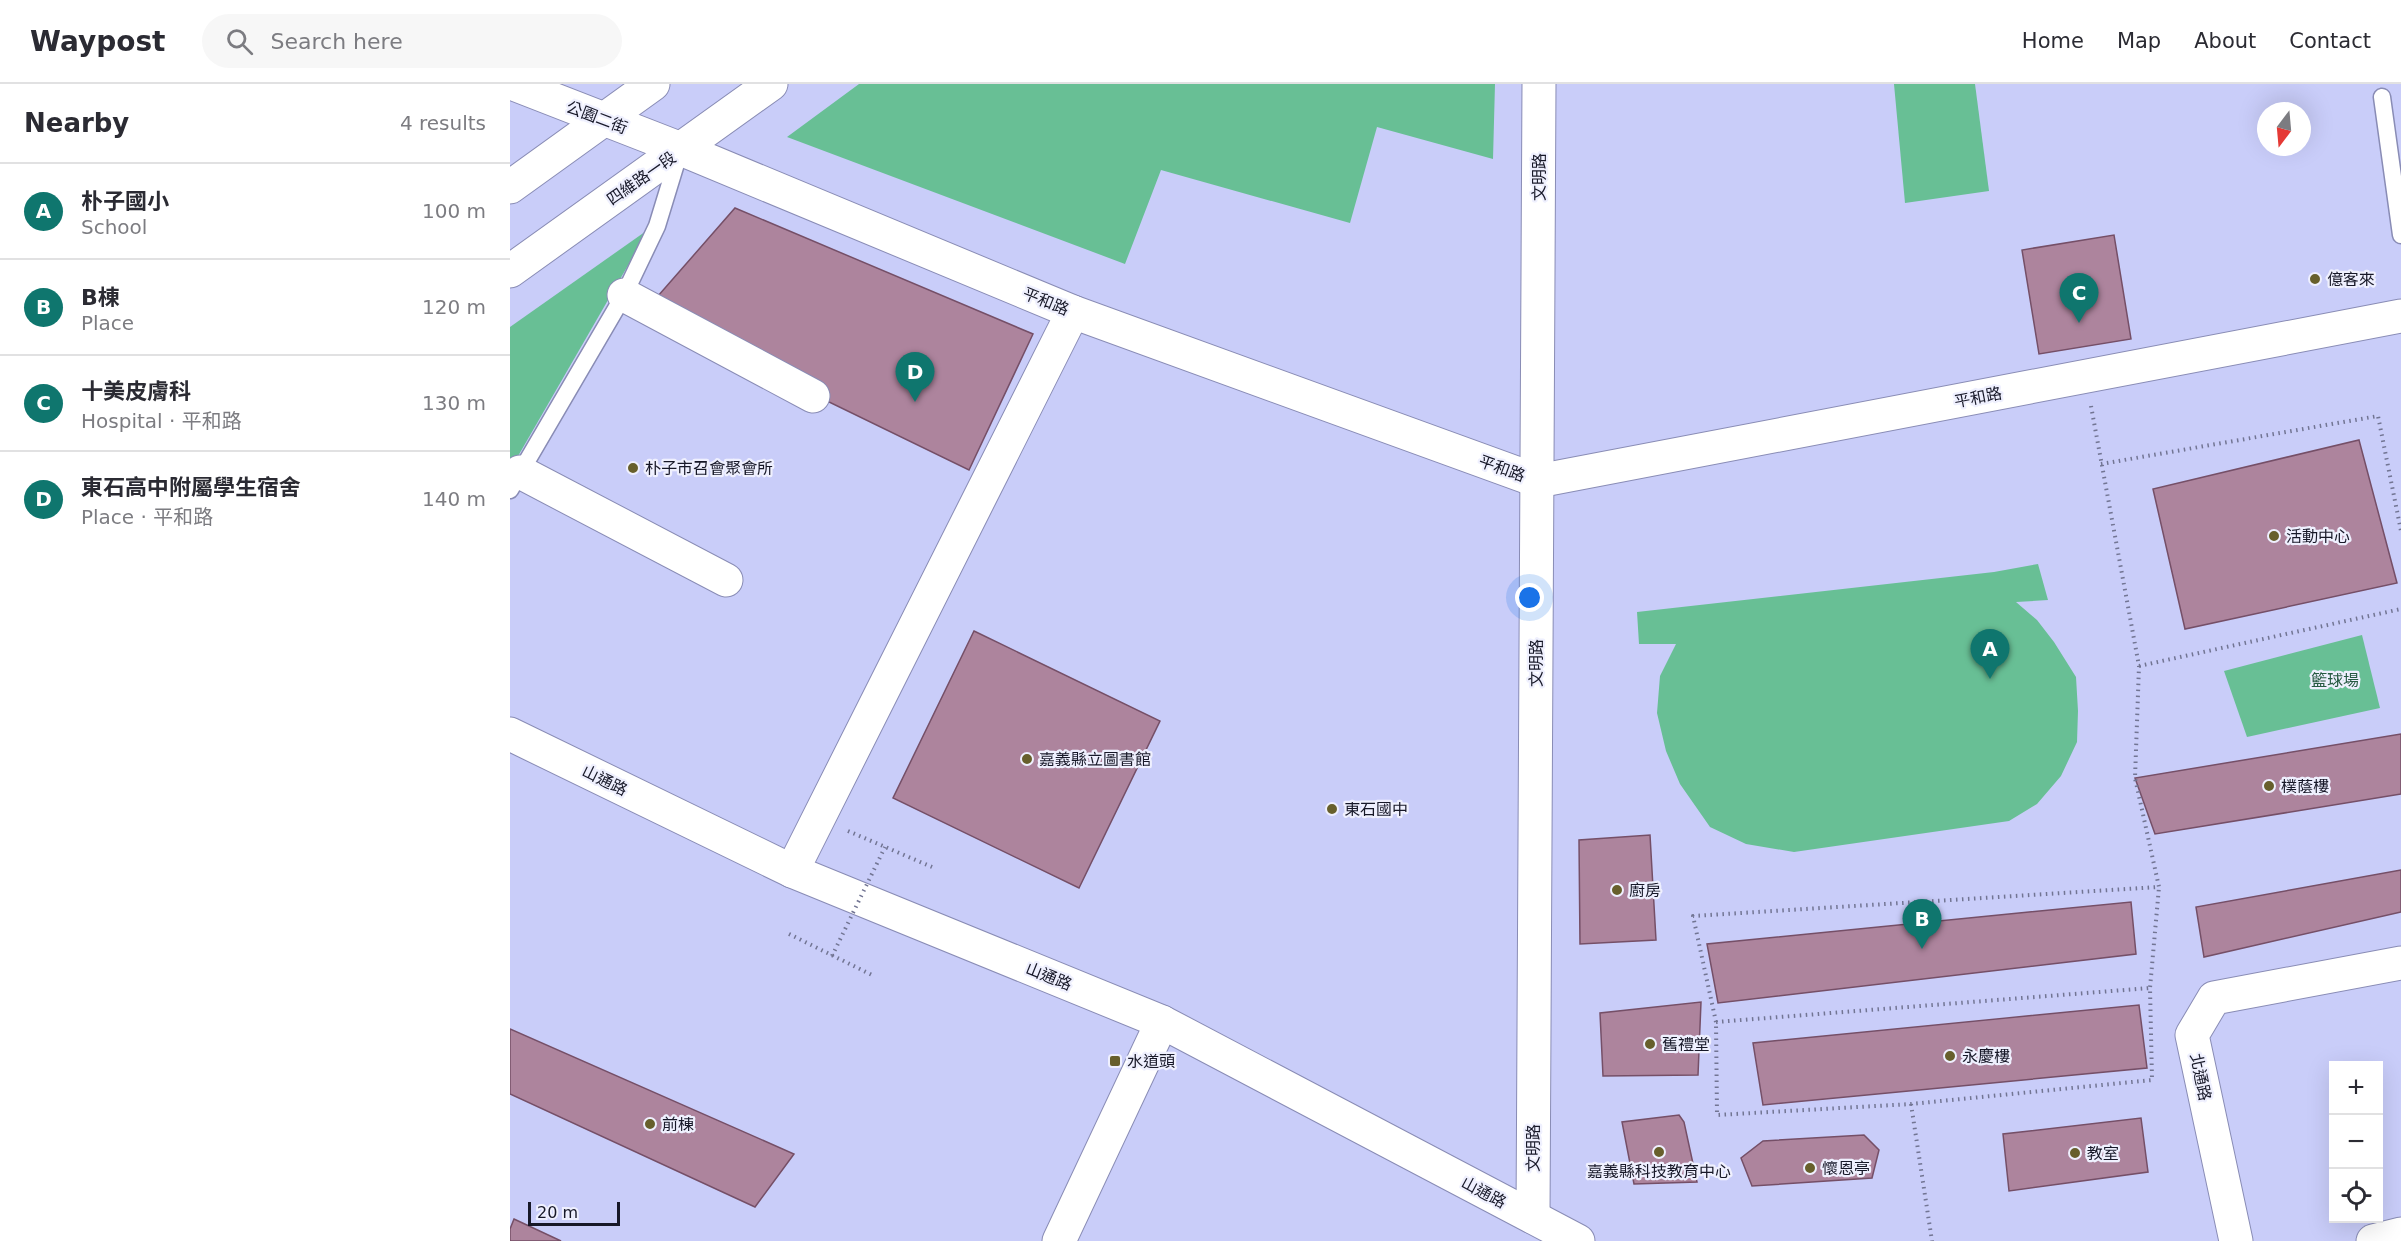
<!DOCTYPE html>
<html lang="en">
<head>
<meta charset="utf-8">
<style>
	body { margin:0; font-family:"DejaVu Sans","Noto Sans TC",sans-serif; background:#f7f7f7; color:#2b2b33 }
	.controls { position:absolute; right:18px; bottom:18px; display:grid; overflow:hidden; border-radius:0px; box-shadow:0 6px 24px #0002 }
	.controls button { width:54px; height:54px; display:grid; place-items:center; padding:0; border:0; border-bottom:2px solid #e1e1e2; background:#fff; color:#2b2b33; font:30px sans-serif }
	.compass { position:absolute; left:1747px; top:18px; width:54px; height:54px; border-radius:50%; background:#fff; box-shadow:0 6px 24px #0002; rotate:196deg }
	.scale { position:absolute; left:18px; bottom:15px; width:92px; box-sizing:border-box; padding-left:6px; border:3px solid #171828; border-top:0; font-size:16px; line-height:21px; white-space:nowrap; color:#171828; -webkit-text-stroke:4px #eff0fe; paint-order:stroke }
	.you { position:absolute; left:1020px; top:514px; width:21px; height:21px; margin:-15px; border:4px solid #fff; border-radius:50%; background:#1a73e8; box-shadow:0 0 0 9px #1a73e833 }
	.badge { display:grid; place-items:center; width:39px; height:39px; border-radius:50%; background:#0f766e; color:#fff; font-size:20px; font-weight:700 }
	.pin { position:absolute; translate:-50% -50px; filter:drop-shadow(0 2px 3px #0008) }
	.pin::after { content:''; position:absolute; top:32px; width:21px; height:18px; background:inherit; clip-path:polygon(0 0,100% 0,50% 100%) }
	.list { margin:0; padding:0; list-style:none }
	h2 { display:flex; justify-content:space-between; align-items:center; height:78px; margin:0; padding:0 24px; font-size:26px }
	h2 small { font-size:20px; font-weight:400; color:#7c7c81 }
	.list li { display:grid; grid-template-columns:39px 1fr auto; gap:18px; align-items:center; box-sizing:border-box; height:96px; padding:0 24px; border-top:2px solid #e1e1e2 }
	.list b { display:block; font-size:22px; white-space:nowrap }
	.list p { margin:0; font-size:20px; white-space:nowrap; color:#7c7c81 }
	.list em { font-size:20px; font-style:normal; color:#7c7c81 }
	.icon { flex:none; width:33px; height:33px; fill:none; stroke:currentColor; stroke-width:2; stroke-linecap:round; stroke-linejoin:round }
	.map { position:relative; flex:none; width:1891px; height:1157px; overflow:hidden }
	header { display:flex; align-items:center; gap:36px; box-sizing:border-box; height:84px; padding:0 30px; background:#fff; border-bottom:2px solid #e1e1e2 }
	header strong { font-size:28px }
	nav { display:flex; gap:33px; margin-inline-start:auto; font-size:21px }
	.search { width:420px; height:54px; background:#f7f7f7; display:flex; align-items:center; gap:15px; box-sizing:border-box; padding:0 21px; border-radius:33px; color:#7c7c81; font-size:22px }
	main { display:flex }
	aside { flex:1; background:#fff }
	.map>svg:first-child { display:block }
</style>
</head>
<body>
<header>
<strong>Waypost</strong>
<div class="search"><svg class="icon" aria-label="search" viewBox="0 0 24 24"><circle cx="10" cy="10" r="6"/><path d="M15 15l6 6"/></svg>Search here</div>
<nav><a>Home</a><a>Map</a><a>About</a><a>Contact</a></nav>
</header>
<main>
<aside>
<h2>Nearby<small>4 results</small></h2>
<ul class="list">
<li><span class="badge">A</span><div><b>朴子國小</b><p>School</p></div><em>100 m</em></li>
<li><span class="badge">B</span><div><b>B棟</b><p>Place</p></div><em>120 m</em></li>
<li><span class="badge">C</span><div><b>十美皮膚科</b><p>Hospital · 平和路</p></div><em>130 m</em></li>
<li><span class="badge">D</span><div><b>東石高中附屬學生宿舍</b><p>Place · 平和路</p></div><em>140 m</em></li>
</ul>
</aside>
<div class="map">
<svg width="1891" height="1157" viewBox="0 0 1891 1157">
	<rect width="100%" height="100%" fill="#c9cdf9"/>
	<g fill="#68bf95">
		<path d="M349,0H985L983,75L867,43L840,139L651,86L615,180L277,53Z"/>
		<path d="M1384,0H1465L1479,107L1395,119Z"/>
		<path d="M139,145L0,386V243Z"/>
		<path d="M1528,480L1538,516L1506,518L1527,536L1544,558L1566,593L1568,627L1567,658L1551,692L1527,720L1499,737L1284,768L1236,760L1200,743L1170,700L1156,667L1147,629L1150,592L1166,560H1129L1127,528L1484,488Z"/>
		<path d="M1852,551L1870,624L1737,653L1714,587Z"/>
	</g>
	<g fill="#ad849d" stroke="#754f67" stroke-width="1.5">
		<path d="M225,124L523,250L459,386L134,228Z"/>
		<path d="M1604,151L1621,255L1529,270L1512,166Z"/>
		<path d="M1849,356L1887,499L1675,545L1643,405Z"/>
		<path d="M464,547L650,637L569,804L383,714Z"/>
		<path d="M1891,650V710L1645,750L1625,694Z"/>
		<path d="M1140,751L1146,856L1070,860L1069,756Z"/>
		<path d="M1891,786V828L1694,873L1686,823Z"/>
		<path d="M1621,818L1626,870L1208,919L1197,860Z"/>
		<path d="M1191,918L1188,991L1093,992L1090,929Z"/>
		<path d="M1629,921L1637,984L1253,1021L1243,959Z"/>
		<path d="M0,945L284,1070L245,1123L0,1010Z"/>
		<path d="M1169,1031L1174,1038L1187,1098L1124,1100L1112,1038Z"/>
		<path d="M1631,1034L1638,1088L1499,1107L1493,1050Z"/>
		<path d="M1354,1051L1369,1066L1362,1094L1242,1102L1231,1074L1253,1057Z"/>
		<path d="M4,1135L51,1157H0V1145Z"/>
	</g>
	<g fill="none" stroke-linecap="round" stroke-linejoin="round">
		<defs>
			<g id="service">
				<path d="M1872,13L1891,151"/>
				<path d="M0,406L114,211L147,142L169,70"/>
			</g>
			<g id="minor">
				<path d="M4,0L171,65L563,228L1028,397L1891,232"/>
				<path d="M114,211L303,312"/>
				<path d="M10,388L216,496"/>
				<path d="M282,787L563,228"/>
				<path d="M1023,1133L1029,0"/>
				<path d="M549,1157L652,938"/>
				<path d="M1726,1157L1682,951L1704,914L1891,879"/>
			</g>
			<g id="tertiary">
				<path d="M0,103L143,0"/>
				<path d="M0,187L261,0"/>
			</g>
			<g id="secondary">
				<path d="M0,650L282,787L652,938L1068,1157"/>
				<path d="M1863,1157L1891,1150"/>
			</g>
		</defs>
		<use href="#service" stroke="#898cb5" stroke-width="19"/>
		<use href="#minor" stroke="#898cb5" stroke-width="35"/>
		<use href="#tertiary" stroke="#898cb5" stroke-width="35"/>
		<use href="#secondary" stroke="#898cb5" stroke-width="35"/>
		<g stroke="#727593" stroke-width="4" stroke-dasharray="1.5 4.5" stroke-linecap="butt">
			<path d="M1581,322L1629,582L1625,694L1649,803L1183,832L1206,938L1207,1031L1401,1020L1642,996L1640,904L1649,803"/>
			<path d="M1591,380L1868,332L1891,447"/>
			<path d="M1629,582L1891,525"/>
			<path d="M338,747L422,783"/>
			<path d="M279,850L364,892"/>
			<path d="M1206,938L1640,904"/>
			<path d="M1401,1020L1422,1157"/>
		</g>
		<use href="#service" stroke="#fff" stroke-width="16"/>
		<use href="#minor" stroke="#fff" stroke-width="33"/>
		<use href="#tertiary" stroke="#fff" stroke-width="33"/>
		<use href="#secondary" stroke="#fff" stroke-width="33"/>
		<path stroke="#727593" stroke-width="4" stroke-dasharray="1.5 4.5" stroke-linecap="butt" d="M322,872L375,763"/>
	</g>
	<g fill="#675f2c" stroke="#eff0fe" stroke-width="2">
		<circle cx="1805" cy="195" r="6"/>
		<circle cx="123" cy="384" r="6"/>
		<circle cx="1764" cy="452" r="6"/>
		<circle cx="517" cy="675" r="6"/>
		<circle cx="1759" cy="702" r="6"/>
		<circle cx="822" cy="725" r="6"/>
		<circle cx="1107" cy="806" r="6"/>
		<circle cx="1140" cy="960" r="6"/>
		<circle cx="1440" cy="972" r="6"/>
		<rect x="599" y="971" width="12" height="12" rx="3"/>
		<circle cx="140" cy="1040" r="6"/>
		<circle cx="1149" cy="1068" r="6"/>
		<circle cx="1565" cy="1069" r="6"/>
		<circle cx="1300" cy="1084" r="6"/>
	</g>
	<g text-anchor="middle" stroke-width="4.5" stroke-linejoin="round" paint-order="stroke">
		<g font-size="16" fill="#171828" stroke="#eff0fe">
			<text transform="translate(87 33) rotate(21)" y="6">公園二街</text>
			<text transform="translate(1029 93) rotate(-90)" y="6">文明路</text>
			<text transform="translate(131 94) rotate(-35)" y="6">四維路一段</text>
			<text transform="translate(536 217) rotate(22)" y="6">平和路</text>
			<text transform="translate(1468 313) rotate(-11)" y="6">平和路</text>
			<text transform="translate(992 384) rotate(20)" y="6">平和路</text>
			<text transform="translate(1026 579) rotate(-90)" y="6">文明路</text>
			<text transform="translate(95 696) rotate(26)" y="6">山通路</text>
			<text transform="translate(539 892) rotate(22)" y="6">山通路</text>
			<text transform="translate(1691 993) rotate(78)" y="6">北通路</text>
			<text transform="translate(1023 1064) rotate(-90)" y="6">文明路</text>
			<text transform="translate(974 1108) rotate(28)" y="6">山通路</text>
		</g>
		<g font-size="16" fill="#171828" stroke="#eff0fe" text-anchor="start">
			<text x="1817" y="201">億客來</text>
			<text x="135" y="390">朴子市召會聚會所</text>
			<text x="1776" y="458">活動中心</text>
			<text x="529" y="681">嘉義縣立圖書館</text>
			<text x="1771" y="708">樸蔭樓</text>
			<text x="834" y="731">東石國中</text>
			<text x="1119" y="812">廚房</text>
			<text x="1152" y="966">舊禮堂</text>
			<text x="1452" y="978">永慶樓</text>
			<text x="617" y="983">水道頭</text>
			<text x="152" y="1046">前棟</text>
			<text x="1577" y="1075">教室</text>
			<text x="1312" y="1090">懷恩亭</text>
			<text x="1149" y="1093" text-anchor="middle">嘉義縣科技教育中心</text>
		</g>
		<g font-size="16" fill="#275a42" stroke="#eff0fe">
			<text x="1825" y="602">籃球場</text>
		</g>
	</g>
</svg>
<div class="controls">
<button>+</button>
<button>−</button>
<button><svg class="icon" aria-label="locate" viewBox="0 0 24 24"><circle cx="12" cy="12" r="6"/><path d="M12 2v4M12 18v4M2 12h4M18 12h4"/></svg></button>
</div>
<svg class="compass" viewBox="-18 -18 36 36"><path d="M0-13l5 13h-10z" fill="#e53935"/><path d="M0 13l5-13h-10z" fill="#7c7c81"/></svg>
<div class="scale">20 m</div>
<div class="you"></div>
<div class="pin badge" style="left:1480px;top:595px">A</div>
<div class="pin badge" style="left:1412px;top:865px">B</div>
<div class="pin badge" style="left:1569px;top:239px">C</div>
<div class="pin badge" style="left:405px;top:318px">D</div>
</div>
</main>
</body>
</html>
